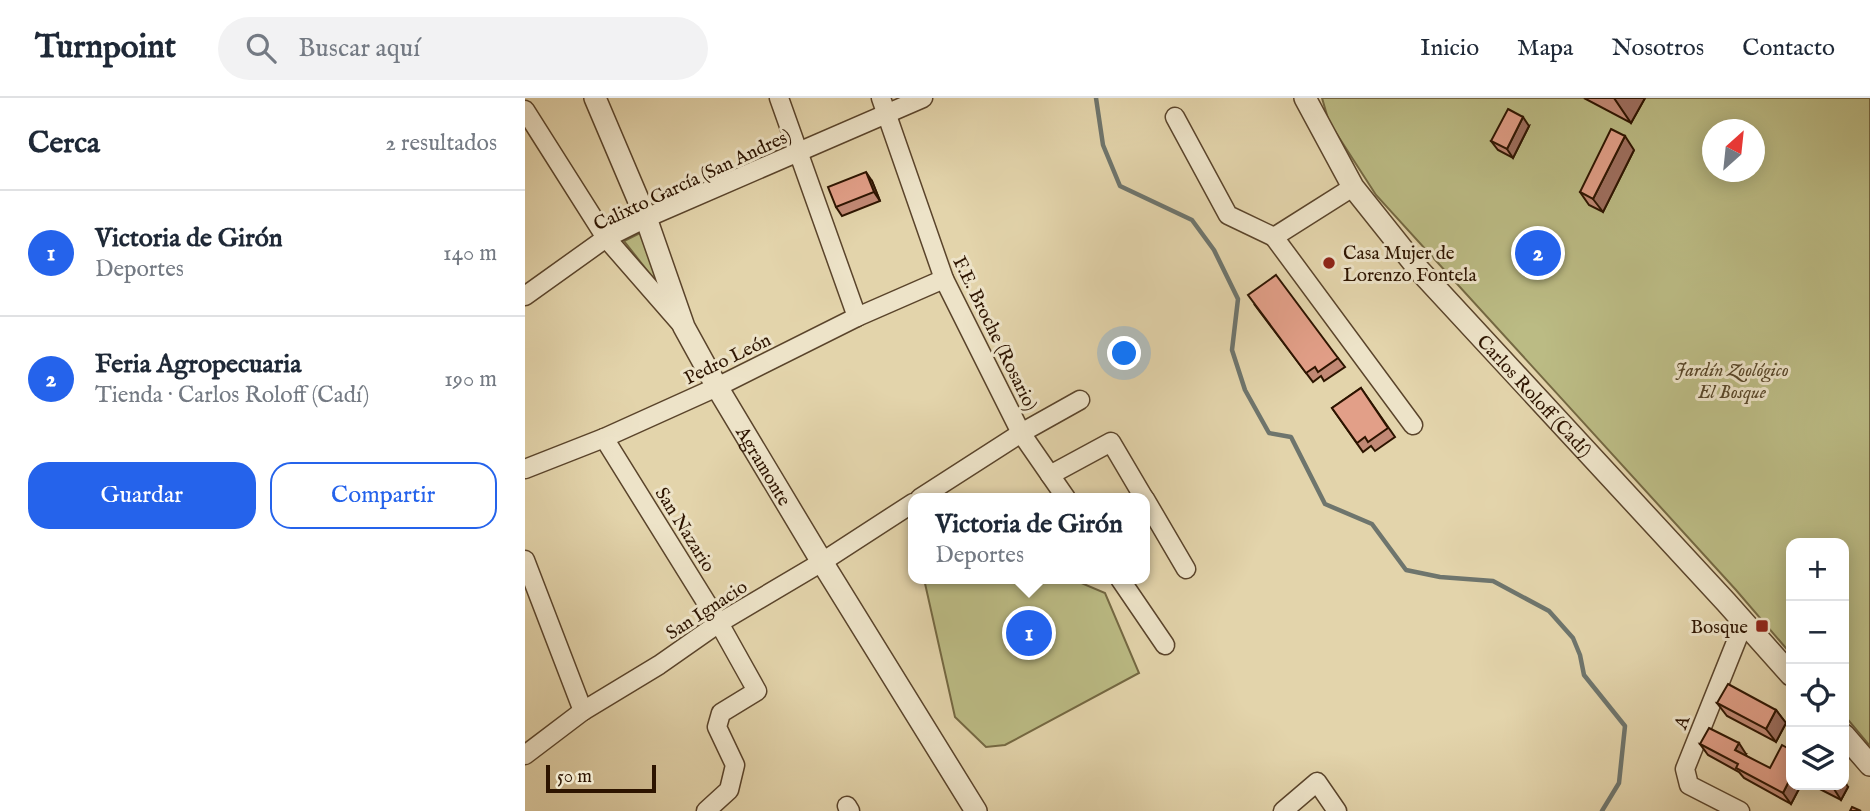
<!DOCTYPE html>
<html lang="es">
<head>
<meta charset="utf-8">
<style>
	body { margin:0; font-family:"IM FELL English",serif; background:#f2f2f3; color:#1f2937 }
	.controls { position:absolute; right:21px; bottom:21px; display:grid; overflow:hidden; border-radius:14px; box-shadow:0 4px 18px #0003 }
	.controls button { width:63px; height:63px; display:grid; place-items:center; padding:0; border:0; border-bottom:2px solid #e0e1e3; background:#fff; color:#1f2937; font:35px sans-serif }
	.compass { position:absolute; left:1177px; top:21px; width:63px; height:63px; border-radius:50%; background:#fff; box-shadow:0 4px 18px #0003; rotate:27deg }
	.scale { position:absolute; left:21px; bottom:18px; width:110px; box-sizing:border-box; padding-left:7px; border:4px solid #2d1400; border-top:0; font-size:19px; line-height:24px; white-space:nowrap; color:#2d1400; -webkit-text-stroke:5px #ede3c8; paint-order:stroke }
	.you { position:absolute; left:600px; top:256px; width:24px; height:24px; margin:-18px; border:5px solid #fff; border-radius:50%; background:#1a73e8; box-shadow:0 0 0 10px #1a73e833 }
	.badge { display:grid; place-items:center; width:46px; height:46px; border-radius:50%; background:#2563eb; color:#fff; font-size:23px; font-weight:700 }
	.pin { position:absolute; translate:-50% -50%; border:4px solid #fff; box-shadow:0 2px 7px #0006 }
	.popup { position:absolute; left:383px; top:395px; width:242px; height:91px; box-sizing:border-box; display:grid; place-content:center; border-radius:14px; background:#fff; filter:drop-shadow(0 2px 5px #0005); font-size:23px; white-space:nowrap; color:#747a83 }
	.popup b { font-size:26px; color:#1f2937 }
	.popup::after { content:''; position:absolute; left:50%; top:100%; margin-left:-14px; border:14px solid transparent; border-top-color:#fff }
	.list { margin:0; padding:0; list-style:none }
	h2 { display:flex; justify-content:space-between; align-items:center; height:91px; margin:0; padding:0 28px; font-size:30px }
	h2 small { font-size:23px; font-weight:400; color:#747a83 }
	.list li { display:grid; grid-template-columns:46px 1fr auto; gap:21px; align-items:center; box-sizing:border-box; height:126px; padding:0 28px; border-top:2px solid #e0e1e3 }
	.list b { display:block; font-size:26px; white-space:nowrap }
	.list p { margin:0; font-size:23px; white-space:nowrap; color:#747a83 }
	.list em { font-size:23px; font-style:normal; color:#747a83 }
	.actions { display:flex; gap:14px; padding:21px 28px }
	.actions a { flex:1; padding:16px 0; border:2px solid #2563eb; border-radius:21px; text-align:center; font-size:24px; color:#2563eb }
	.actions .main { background:#2563eb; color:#fff }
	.icon { flex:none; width:38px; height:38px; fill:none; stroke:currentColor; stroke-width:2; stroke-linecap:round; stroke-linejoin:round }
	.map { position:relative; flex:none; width:1345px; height:713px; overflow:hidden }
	header { display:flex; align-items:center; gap:42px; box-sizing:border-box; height:98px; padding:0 35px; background:#fff; border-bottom:2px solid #e0e1e3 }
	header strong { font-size:33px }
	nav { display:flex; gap:38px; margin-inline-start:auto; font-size:24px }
	.search { width:490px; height:63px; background:#f2f2f3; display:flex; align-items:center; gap:18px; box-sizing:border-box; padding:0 24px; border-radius:38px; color:#747a83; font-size:26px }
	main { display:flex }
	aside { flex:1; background:#fff }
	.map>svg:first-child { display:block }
</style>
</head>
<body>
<header>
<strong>Turnpoint</strong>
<div class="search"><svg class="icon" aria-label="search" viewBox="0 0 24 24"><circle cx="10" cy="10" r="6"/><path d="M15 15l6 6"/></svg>Buscar aquí</div>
<nav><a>Inicio</a><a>Mapa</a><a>Nosotros</a><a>Contacto</a></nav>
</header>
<main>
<aside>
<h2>Cerca<small>2 resultados</small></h2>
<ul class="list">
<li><span class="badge">1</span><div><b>Victoria de Girón</b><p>Deportes</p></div><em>140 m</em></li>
<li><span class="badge">2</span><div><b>Feria Agropecuaria</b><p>Tienda · Carlos Roloff (Cadí)</p></div><em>190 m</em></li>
</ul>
<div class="actions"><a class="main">Guardar</a><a>Compartir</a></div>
</aside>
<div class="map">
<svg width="1345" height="713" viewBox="0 0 1345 713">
	<rect width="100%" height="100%" fill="#e3d4ab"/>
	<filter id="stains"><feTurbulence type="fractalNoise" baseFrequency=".00286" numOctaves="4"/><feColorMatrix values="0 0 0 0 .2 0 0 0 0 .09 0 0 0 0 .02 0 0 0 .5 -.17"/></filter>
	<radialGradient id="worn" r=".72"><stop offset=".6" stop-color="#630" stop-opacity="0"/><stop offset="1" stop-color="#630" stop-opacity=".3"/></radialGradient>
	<g fill="#bbbb84" stroke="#746842" stroke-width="2" fill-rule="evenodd">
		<path d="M797,0H1345V648L1319,617V445H1266V556L1211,492L851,97L804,24ZM1188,32H1230V74H1188Z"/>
		<path d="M117,134L132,185L99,143Z"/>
		<path d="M399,481H547L580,495L614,575L480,647L461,649L430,619Z"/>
	</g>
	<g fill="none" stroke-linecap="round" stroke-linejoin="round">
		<path stroke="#6e756d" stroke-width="4.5" d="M571,0L578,47L595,88L667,122L689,152L713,201L707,252L720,292L744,335L766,339L800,406L847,426L881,472L915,479L968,483L1024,513L1048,540L1055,557L1059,577L1100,628L1094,685L1077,713"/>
		<defs>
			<g id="minor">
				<path d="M254,0L332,219"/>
				<path d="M356,0L419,181L496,335L541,400"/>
				<path d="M0,12L81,140L157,227"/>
				<path d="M650,19L703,117L749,139L828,89"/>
				<path d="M749,139L888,327"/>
				<path d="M0,198L81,140L121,120L398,0"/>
				<path d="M79,340L194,525L232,593L196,615L192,629L210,667L204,692L181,713"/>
				<path d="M0,371L79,340L192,289L332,219L419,181"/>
				<path d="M525,377L586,344L619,400"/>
				<path d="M395,400L496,335L555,302"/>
				<path d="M620,401L661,471"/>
				<path d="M0,462L58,613"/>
				<path d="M595,481L640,547"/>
				<path d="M0,657L58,613L134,567L194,525L297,464L388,405"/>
				<path d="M322,708L325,713"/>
				<path d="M758,713L792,684L812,713"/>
				<path d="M1215,713L1164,687L1160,671L1219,524"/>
			</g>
			<g id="tertiary">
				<path id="s1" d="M70,0L121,120L159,229L192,289L297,464L451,713"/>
				<path id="s2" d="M780,0L828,89L895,173L1201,504L1266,577"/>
				<path d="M1319,637L1345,667"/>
			</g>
		</defs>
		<use href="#minor" stroke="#5a442b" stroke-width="21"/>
		<use href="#tertiary" stroke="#5a442b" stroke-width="24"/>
		<use href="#minor" stroke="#ede3c8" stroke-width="18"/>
		<use href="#tertiary" stroke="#ede3c8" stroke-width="21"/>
	</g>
	<g fill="#c28975" stroke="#2d1400" stroke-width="2">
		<path d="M1059,0H1120L1106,25Z"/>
		<path d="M1004,28L988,60L973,52L966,43Z"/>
		<path d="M1109,52L1078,114L1064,107L1055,94Z"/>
		<path d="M347,83L355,103L317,118L311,109Z"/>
		<path d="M729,206L813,260L820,269L799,283L796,278L788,284Z"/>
		<path d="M836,290L870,339L850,353L846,348L838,354L807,310Z"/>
		<path d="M1192,605L1251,612L1261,625L1251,644L1202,618Z"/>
		<path d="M1175,646L1221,656L1220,657L1266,687H1276L1266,706L1219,680L1214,674L1183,657Z"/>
		<path d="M1287,687H1319L1323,689L1316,702Z"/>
	</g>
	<g fill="#9e6f5f" stroke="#2d1400" stroke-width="2">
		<path d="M1089,0H1120L1106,25Z"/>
		<path d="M998,19L1004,28L988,60L982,51Z"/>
		<path d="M1100,38L1109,52L1078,114L1068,101Z"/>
		<path d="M341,74L347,83L355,103L349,94Z"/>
		<path d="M1251,612L1261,625L1251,644L1241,631Z"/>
		<path d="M1214,645L1221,656L1218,663L1210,652Z"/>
		<path d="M1266,679V687H1276L1266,706L1258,695Z"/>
		<path d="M1319,682L1323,689L1316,702L1309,691L1311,687H1319Z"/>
	</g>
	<g fill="#e29f88" stroke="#2d1400" stroke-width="2">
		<path d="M983,11L998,19L982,51L966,43Z"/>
		<path d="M1086,31L1100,38L1068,101L1055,94Z"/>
		<path d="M341,74L349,94L311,109L303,89Z"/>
		<path d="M751,177L813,260L793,274L790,269L781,275L723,197Z"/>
		<path d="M836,290L863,330L843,344L840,339L832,345L807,310Z"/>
		<path d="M1203,586L1251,612L1241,631L1192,605Z"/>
		<path d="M1184,630L1214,645L1210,652L1245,670L1257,647L1266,652V679L1258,695L1211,670L1213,666L1175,646Z"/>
		<path d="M1300,687H1311L1309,691Z"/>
		<path d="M1327,709L1336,713H1325Z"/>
	</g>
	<g fill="#8f2418" stroke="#ede3c8" stroke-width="2.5">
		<circle cx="804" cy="165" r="7"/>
		<rect x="1230" y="521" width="14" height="14" rx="3.5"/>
	</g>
	<g text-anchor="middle" stroke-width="6" stroke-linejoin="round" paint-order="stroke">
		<g font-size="19" fill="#2d1400" stroke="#ede3c8">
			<text transform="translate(167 81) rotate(-25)" y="7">Calixto García (San Andres)</text>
			<text transform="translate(471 235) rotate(64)" y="7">F.E. Broche (Rosario)</text>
			<text transform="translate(202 260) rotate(-26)" y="7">Pedro León</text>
			<text dy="7" stroke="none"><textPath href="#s2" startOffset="378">Carlos Roloff (Cadí)</textPath></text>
			<text dy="7" stroke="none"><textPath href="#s1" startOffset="406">Agramonte</textPath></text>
			<text transform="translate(161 431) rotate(58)" y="7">San Nazario</text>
			<text transform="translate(181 511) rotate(-33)" y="7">San Ignacio</text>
			<text transform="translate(1156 624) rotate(-69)" y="7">A</text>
		</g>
		<g font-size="19" fill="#2d1400" stroke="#ede3c8" text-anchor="start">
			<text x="818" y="161">Casa Mujer de<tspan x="818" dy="22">Lorenzo Fontela</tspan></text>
			<text x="1223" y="535" text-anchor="end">Bosque</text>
		</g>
		<g font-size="19" font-style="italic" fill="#584628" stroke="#ede3c8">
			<text x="1207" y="278">Jardín Zoológico<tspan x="1207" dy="22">El Bosque</tspan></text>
		</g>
	</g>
	<rect width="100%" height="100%" filter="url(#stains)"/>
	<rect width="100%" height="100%" fill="url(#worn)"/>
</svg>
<div class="controls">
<button>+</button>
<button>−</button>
<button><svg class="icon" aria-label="locate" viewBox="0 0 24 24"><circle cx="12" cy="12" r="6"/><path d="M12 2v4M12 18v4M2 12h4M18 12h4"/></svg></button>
<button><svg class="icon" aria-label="layers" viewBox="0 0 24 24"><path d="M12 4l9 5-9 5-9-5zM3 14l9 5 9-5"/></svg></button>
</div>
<svg class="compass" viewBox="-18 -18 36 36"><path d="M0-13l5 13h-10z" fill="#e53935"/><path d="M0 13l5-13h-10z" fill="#747a83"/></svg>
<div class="scale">50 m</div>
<div class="you"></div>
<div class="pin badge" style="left:504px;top:535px">1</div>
<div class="popup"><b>Victoria de Girón</b>Deportes</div>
<div class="pin badge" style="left:1013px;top:155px">2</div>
</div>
</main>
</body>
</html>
